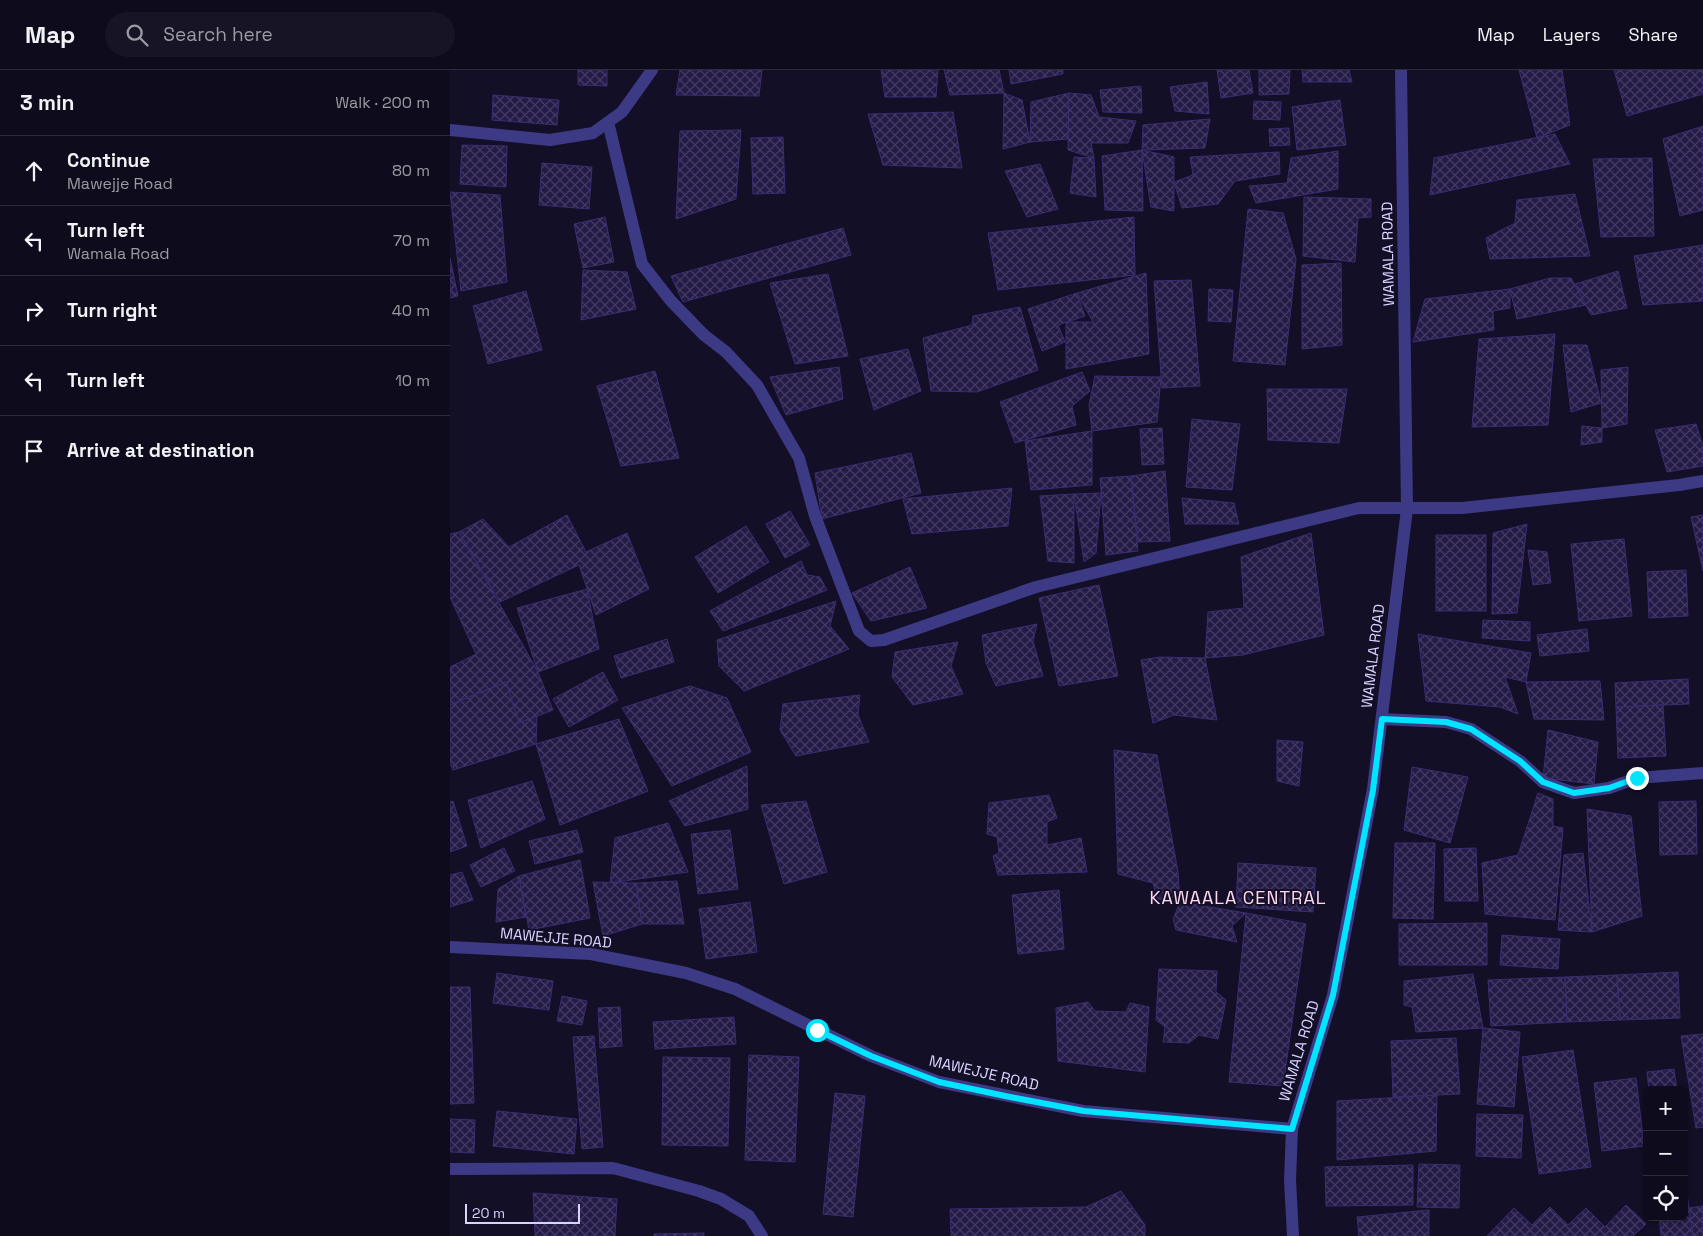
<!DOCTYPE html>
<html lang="en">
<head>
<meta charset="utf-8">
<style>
	body { margin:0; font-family:"Space Grotesk",sans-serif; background:#171425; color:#f1f3f6 }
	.controls { position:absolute; right:15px; bottom:15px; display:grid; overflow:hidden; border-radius:8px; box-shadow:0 1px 4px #0004 }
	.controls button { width:45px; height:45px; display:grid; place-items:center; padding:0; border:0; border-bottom:1px solid #2e2b3b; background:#0e0b1c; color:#f1f3f6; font:25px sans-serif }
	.scale { position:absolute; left:15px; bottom:12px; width:115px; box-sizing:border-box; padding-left:5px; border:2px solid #d9d4ff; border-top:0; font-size:14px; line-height:18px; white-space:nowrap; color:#d9d4ff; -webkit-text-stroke:4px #130f26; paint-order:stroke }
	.stop { position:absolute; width:15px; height:15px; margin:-11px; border:4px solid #00e5ff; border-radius:50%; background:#fff }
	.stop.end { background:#00e5ff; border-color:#fff; box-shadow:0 1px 5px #0008 }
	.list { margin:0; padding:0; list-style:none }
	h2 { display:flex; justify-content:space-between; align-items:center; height:65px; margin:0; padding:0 20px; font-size:21px }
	h2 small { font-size:16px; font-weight:400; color:#9b9ba3 }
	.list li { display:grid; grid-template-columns:32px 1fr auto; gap:15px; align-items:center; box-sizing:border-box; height:70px; padding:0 20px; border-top:1px solid #2e2b3b }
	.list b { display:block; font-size:19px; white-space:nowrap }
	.list p { margin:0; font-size:16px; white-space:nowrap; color:#9b9ba3 }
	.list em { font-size:16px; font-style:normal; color:#9b9ba3 }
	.icon { flex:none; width:28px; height:28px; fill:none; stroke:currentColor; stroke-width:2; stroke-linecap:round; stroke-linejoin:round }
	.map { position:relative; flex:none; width:1253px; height:1166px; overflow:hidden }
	header { display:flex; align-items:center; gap:30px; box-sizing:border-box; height:70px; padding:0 25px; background:#0e0b1c; border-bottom:1px solid #2e2b3b }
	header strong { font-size:24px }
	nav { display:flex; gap:28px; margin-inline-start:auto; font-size:18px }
	.search { width:350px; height:45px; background:#171425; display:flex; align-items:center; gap:12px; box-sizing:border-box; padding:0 18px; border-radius:28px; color:#9b9ba3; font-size:19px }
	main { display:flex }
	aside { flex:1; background:#0e0b1c }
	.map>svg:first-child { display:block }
</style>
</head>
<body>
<header>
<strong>Map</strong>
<div class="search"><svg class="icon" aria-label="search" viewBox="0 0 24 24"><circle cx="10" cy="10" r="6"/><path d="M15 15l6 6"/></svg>Search here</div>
<nav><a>Map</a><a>Layers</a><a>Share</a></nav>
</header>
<main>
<aside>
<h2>3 min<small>Walk · 200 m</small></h2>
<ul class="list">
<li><svg class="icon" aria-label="ahead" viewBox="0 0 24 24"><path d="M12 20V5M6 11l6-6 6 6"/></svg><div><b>Continue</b><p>Mawejje Road</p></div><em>80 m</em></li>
<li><svg class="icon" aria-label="left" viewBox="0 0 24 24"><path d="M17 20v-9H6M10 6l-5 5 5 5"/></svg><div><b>Turn left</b><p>Wamala Road</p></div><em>70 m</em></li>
<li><svg class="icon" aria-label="right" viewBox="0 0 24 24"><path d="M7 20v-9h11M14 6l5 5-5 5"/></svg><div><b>Turn right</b></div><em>40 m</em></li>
<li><svg class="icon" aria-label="left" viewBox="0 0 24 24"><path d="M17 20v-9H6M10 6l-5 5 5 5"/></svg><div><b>Turn left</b></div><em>10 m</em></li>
<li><svg class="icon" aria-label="arrive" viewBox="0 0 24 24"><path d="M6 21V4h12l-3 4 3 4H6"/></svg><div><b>Arrive at destination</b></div></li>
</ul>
</aside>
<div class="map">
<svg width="1253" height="1166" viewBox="0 0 1253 1166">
	<defs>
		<pattern id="building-cross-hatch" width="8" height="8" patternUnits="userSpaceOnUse" patternTransform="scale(1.25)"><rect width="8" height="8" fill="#241b47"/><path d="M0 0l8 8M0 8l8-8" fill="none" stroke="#433b63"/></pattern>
	</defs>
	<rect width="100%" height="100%" fill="#130f26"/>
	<g fill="url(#building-cross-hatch)" stroke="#3b2d73">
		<path d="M128,0H157V16L128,15Z"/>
		<path d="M230,0H312L309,26L226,25Z"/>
		<path d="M431,0H488L486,27H435Z"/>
		<path d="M494,0H549L554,23L500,25Z"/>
		<path d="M559,0H613V4L561,14Z"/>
		<path d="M767,0H799L803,23L771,28Z"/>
		<path d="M809,0H840L839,24L809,25Z"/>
		<path d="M852,0H899L902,12H853Z"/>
		<path d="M1069,0H1112L1120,55L1087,68Z"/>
		<path d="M1164,0H1253V24L1177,46Z"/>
		<path d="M757,12L759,44L725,41L720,17Z"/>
		<path d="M691,16L692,43L653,42L650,20Z"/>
		<path d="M554,23L572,30L580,72L553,79Z"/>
		<path d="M619,23L618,69L580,72L581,32Z"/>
		<path d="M619,23L641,25L649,47L686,51L678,73H641L644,88L618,80Z"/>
		<path d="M43,25L109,30L107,55L42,50Z"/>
		<path d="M890,30L896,75L847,80L842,37Z"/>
		<path d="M804,31L831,32L830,50L803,49Z"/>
		<path d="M503,42L512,98L433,95L418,44Z"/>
		<path d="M760,49L755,78L692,80L693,55Z"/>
		<path d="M1253,56V140L1230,146L1213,69Z"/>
		<path d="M839,58L840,75L820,76L819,59Z"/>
		<path d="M291,60L286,129L226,149L230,61Z"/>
		<path d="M1105,64L1120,94L980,125L984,88Z"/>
		<path d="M333,67L335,123L303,124L301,68Z"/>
		<path d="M12,75L57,76L56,117L10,114Z"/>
		<path d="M692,80L693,141L655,140L652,86Z"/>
		<path d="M692,80L724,87V141L701,137Z"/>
		<path d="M888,81V119L806,133L799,116L837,113L841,88Z"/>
		<path d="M829,82L830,104L785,111L768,134L732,138L724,112L743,105L740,87Z"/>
		<path d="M624,87L644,88L646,127L620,123Z"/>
		<path d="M1202,88L1204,166L1151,167L1143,89Z"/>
		<path d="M92,93L142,97L139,139L89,135Z"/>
		<path d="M590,94L608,139L577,147L555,101Z"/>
		<path d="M0,122L50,125L57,212L11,221Z"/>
		<path d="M1125,124L1140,186L1040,189L1036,168L1065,153L1067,130Z"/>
		<path d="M854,127L921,129V147L908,148L905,192L853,186Z"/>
		<path d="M798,139L833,143L846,189L835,295L783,291Z"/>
		<path d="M155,147L164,192L133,198L124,154Z"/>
		<path d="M684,147L685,205L548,220L538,163Z"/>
		<path d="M393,158L401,185L233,232L221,206Z"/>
		<path d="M1253,175V231L1193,235L1184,186Z"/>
		<path d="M0,188L8,226L0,228Z"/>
		<path d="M891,193L892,275L852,279V195Z"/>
		<path d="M133,200L177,202L186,239L131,250Z"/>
		<path d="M1168,201L1177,238L1141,245L1125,214Z"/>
		<path d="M696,203L699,284L616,299V252H643L627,223Z"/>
		<path d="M378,204L398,286L345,294L320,213Z"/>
		<path d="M1100,208H1121L1136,235L1067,249L1060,219Z"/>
		<path d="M741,210L750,316L712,318L704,211Z"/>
		<path d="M759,219L783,220L781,252L758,251Z"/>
		<path d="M1060,219V238L1043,241L1044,260L963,272L975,229Z"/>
		<path d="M76,221L92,280L38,294L23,236Z"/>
		<path d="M627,223L635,246L608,255L615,272L592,281L578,239Z"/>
		<path d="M570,237L588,300L527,322L481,321L473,268L522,255L523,246Z"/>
		<path d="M1105,264L1098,355L1022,357L1029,269Z"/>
		<path d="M1113,275H1137L1151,333L1121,342Z"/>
		<path d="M458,279L471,321L424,340L410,289Z"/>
		<path d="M389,297L393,329L336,345L320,307Z"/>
		<path d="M1178,297L1177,354L1152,358L1151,300Z"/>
		<path d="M205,301L229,388L171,396L147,316Z"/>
		<path d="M632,302L640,321L622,336L626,355L565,373L550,332Z"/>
		<path d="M645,306L711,307L707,352L642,361L639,335Z"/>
		<path d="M817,319H897L889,373L818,370Z"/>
		<path d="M742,349L790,354L782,420L736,417Z"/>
		<path d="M1246,354L1253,376V396L1217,402L1205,360Z"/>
		<path d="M1132,356L1152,358V372L1131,375Z"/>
		<path d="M712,358L714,394L692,395L690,359Z"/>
		<path d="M642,361V415L581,420L575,371Z"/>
		<path d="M461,383L471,423L372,449L365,403Z"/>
		<path d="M715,401L720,471L688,472L681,406Z"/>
		<path d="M681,406L688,481L656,485L650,408Z"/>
		<path d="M562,418L558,456L462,464L453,429Z"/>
		<path d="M651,423L646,483L634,492L624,424Z"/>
		<path d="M624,424V493L598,491L590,426Z"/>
		<path d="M732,428L784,433L789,454H735Z"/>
		<path d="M340,441L360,475L335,488L316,454Z"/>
		<path d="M117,445L136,482L177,463L199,519L146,545L129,495L50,532L9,462L33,449L59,477Z"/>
		<path d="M1253,445V501L1241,447Z"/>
		<path d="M1077,454L1067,543L1042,544L1043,463Z"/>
		<path d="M296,456L319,492L268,523L245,487Z"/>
		<path d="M9,462L88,602L103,640L69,653L56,612L0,635V597L26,584L0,527V464Z"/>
		<path d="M861,463L874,565L793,585L755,588L758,542L794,538L791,487Z"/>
		<rect x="986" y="465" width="50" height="76"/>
		<path d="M1174,469L1182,546L1129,551L1121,474Z"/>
		<path d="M1078,480L1097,482L1101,513L1083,515Z"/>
		<path d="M351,491L357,505L370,507L377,520L273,561L260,541Z"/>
		<path d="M460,497L477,538L421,551L402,523Z"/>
		<path d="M1236,500L1238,546L1199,548L1197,502Z"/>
		<path d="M649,515L668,606L609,616L589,528Z"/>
		<path d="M137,519L149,579L88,602L67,538Z"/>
		<path d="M386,531L380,556L399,579L294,621L269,596L267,570Z"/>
		<path d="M1033,550L1080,552V571L1032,568Z"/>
		<path d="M587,554L583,571L593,606L546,616L536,593L532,565Z"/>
		<path d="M1137,559L1139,581L1090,586L1087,565Z"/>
		<path d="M968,564L1081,583L1076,612L1055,607L1068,644L1050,637L976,631Z"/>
		<path d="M217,569L224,592L171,608L164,586Z"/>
		<path d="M508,572L501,596L513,624L463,635L442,607L445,582Z"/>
		<path d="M710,587L755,588L767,650L724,645L703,653L691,590Z"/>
		<path d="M153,602L168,630L119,657L103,629Z"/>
		<path d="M1238,609L1239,634L1166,637L1165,613Z"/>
		<path d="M1150,611L1154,650L1084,649L1076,612Z"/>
		<path d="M56,612L69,653L87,646L86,674L3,700L0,693V635Z"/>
		<path d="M240,616L277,628L301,682L222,716L172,638Z"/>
		<path d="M410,625L408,645L419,672L346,686L330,660L333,634Z"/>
		<path d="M1213,635L1216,686L1168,688L1166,637Z"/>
		<path d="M169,649L198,721L110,755L86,674Z"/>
		<path d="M1098,660L1148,672L1144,714L1093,708Z"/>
		<path d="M827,670L853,672L849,716L827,711Z"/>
		<path d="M664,680L707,685L728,802L730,832L707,829L703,813L668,804Z"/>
		<path d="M297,696L298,739L235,756L219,731Z"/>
		<path d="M962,697L1018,707L1000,773L954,760Z"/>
		<path d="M82,711L95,749L31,778L18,730Z"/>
		<path d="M1088,723L1103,729V756L1113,758L1105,850L1035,844L1032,793L1068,785Z"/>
		<path d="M599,725L607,748L597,752V775L631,768L637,802L548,805L543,786L549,783L547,767L537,764L539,733Z"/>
		<path d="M3,731L17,776L0,782V732Z"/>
		<path d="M356,731L377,802L334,814L311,735Z"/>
		<path d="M1246,731L1247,784L1210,785L1209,732Z"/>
		<path d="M1137,739L1181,746L1192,846L1142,862Z"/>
		<path d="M218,753L238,802L160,813L165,768Z"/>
		<path d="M127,760L133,782L85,794L79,771Z"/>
		<path d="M280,760L288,819L248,824L241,764Z"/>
		<path d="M945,773H985L983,849L943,848Z"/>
		<path d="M54,778L65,801L31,817L20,795Z"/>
		<path d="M1026,778L1028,831H995L994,779Z"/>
		<path d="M1133,783L1142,862L1108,860L1114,785Z"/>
		<path d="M130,790L140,848L79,860L69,806Z"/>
		<path d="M788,793L866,798L863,842L786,837Z"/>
		<path d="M12,802L23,830L0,837V805Z"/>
		<path d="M69,806L76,847L46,852L48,819Z"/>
		<path d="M227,811L234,854H192L186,813Z"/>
		<path d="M143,812L186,813L192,854L153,866Z"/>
		<path d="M609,820L614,879L568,884L562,825Z"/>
		<path d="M300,832L307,882L256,889L249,839Z"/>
		<path d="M730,832L796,843L782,856L787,872L726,860L723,849Z"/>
		<path d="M796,843L856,854L833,1016L779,1012Z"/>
		<path d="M1037,853V895H949V854Z"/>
		<path d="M1052,865L1110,869L1108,899L1050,895Z"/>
		<path d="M709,899L767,901L766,922L776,930L768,969L749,965L739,973L713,972L715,957L706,950Z"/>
		<path d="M1228,902L1230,948L1170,950L1167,905Z"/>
		<path d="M47,903L103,911L99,940L43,933Z"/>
		<path d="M1023,904L1033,958L966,962L962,937L954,935V911Z"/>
		<path d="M1167,905L1170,950L1117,952L1115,907Z"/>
		<path d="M1115,907L1117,952L1041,956L1038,910Z"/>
		<path d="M0,917H20L24,1033L0,1034Z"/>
		<path d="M112,926L137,931L132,955L107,951Z"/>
		<path d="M638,932L645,941L676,942L680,933L699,937L695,1002L608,991L606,938Z"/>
		<path d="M170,937L172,976L150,978L148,938Z"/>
		<path d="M284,947L286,974L205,979L203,952Z"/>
		<path d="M1033,958L1070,962L1064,1037L1027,1034Z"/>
		<path d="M1253,964V1057L1246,1058L1231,966Z"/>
		<path d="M144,966L153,1077L132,1079L123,967Z"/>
		<path d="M1006,968L1010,1024L943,1027L941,971Z"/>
		<path d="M1123,980L1141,1097L1089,1104L1072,987Z"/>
		<path d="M299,985L349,987L345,1092L295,1090Z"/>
		<path d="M213,987L280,988L278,1076L212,1075Z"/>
		<path d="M1224,999L1227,1020H1199L1197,1002Z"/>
		<path d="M1186,1008L1194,1076L1152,1081L1144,1013Z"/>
		<path d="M385,1023L415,1026L403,1147L373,1144Z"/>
		<path d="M987,1025L986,1081L887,1090V1031Z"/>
		<path d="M47,1041L127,1049L124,1084L43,1076Z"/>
		<path d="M1027,1044L1073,1045L1071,1088L1026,1086Z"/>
		<path d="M0,1049L25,1050L24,1083L0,1082Z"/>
		<path d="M969,1094L1010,1095L1009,1138L967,1137Z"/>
		<path d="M963,1095V1135L876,1136L875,1097Z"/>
		<path d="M1234,1116H1236L1243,1166H1211L1209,1147H1234Z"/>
		<path d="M671,1121L695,1155V1166H501L500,1139L636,1137Z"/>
		<path d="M83,1123L167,1129L165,1166H85Z"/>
		<path d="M1176,1135L1196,1154L1183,1166H1037L1064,1138L1082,1155L1100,1137L1118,1155L1136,1138L1155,1157Z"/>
		<path d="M1253,1136V1166H1243L1239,1138Z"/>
		<path d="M979,1140V1166H909L907,1147Z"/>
		<path d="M254,1163V1166H204V1164Z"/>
	</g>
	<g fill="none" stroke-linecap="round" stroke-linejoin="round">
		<g stroke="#3d3a85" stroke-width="12">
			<path d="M158,52L192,194L221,231L254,265L276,282L307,315L349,388L365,446L409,561L421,571L434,570L586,517L909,438H1012L1229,415L1253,411"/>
			<path d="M0,60L100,70L143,63L172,42L202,0"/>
			<path d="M932,649L996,652L1021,659L1070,691L1093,712L1124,723L1159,718L1187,708L1253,703"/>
			<path d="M0,877L141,884L236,903L285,919L421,986L489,1012L633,1041L842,1059"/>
			<path d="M0,1099L163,1098L249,1121L271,1129L299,1146L312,1166"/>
			<path d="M843,1166L840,1110L842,1059L883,925L923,719L957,439L951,0"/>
		</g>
	</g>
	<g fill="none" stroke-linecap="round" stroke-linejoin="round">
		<path stroke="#00e5ff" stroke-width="6" d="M367,960L421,986L489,1012L560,1027L634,1041L842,1059L883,925L923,720L932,649L996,652L1021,659L1070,691L1093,712L1124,723L1159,718L1187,708"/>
	</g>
	<g text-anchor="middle" stroke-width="4" stroke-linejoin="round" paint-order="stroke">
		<g font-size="15" fill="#d9d4ff" stroke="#130f26">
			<text transform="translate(938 184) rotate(-91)" y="5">WAMALA ROAD</text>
			<text transform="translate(923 586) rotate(-83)" y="5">WAMALA ROAD</text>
			<text transform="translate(106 868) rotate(5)" y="5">MAWEJJE ROAD</text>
			<text transform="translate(849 981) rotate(-73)" y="5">WAMALA ROAD</text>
			<text transform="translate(534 1003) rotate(13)" y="5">MAWEJJE ROAD</text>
		</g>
		<g font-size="18" letter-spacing="1" fill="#ffd6f0" stroke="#130f26">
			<text x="788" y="834">KAWAALA CENTRAL</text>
		</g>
	</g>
</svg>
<div class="controls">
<button>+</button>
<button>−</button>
<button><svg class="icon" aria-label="locate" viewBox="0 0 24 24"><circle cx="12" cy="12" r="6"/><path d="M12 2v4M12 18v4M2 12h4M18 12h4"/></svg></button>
</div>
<div class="scale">20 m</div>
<div class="stop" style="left:367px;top:960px"></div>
<div class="stop end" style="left:1187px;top:708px"></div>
</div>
</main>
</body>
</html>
